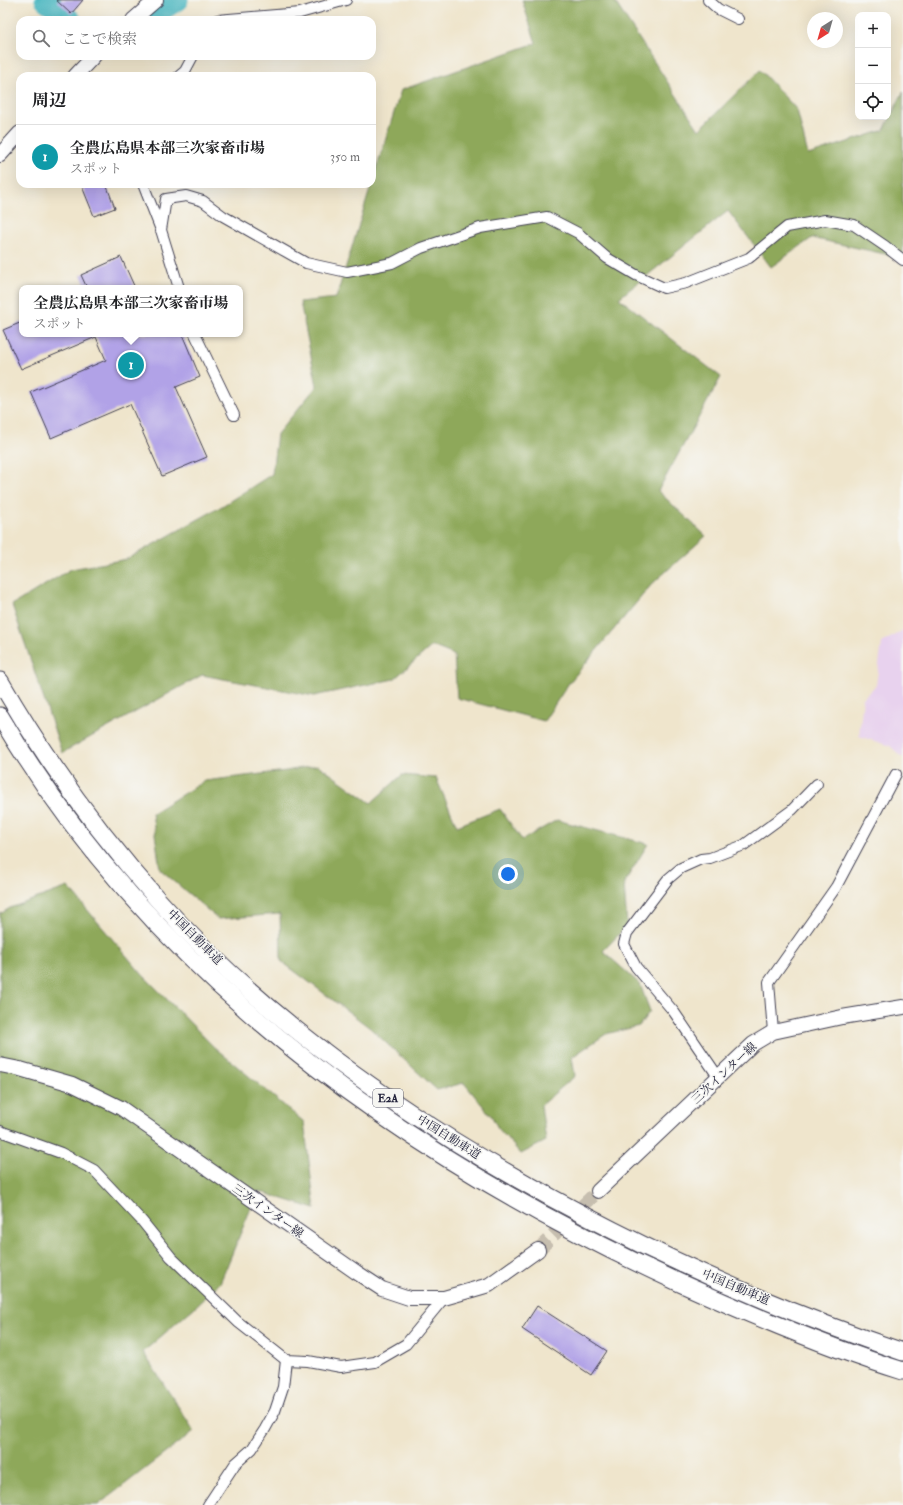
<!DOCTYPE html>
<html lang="ja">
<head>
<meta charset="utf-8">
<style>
	body { margin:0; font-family:"IM FELL Double Pica","Noto Serif JP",serif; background:#f2f2f2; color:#202124 }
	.controls { position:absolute; right:12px; top:12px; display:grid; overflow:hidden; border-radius:8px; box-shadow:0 4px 16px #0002 }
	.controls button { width:36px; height:36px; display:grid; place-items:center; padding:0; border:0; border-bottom:1px solid #e0e0e0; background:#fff; color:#202124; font:20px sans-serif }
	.compass { position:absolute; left:807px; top:12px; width:36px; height:36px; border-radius:50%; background:#fff; box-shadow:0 4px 16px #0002; rotate:217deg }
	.you { position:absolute; left:508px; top:874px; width:14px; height:14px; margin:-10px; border:3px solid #fff; border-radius:50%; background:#1a73e8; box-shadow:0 0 0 6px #1a73e833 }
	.badge { display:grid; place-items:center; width:26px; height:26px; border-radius:50%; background:#7c3aed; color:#fff; font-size:13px; font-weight:700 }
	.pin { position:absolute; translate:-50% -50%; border:2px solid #fff; box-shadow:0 1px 4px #0006 }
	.popup { position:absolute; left:19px; top:285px; width:224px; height:52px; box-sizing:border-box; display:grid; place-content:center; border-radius:8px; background:#fff; filter:drop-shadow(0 1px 3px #0005); font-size:13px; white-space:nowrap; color:#757577 }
	.popup b { font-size:15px; color:#202124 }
	.popup::after { content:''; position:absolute; left:50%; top:100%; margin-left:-8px; border:8px solid transparent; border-top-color:#fff }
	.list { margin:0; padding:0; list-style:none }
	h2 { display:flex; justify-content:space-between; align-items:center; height:52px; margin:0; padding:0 16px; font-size:17px }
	h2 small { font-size:13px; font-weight:400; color:#757577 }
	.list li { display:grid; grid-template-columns:26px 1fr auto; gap:12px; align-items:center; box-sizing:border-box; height:64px; padding:0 16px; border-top:1px solid #e0e0e0 }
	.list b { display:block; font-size:15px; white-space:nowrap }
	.list p { margin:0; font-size:13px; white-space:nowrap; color:#757577 }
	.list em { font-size:13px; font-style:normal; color:#757577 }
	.icon { flex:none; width:22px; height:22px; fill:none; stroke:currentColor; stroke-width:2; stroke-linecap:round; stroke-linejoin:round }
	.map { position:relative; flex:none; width:903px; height:1505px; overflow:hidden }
	.search { position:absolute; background:#fff; box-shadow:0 4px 16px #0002; left:16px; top:16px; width:360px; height:44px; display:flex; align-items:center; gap:10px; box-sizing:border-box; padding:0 14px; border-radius:12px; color:#757577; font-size:15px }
	.panel { position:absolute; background:#fff; box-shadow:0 4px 16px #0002; left:16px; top:72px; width:360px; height:116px; border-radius:12px }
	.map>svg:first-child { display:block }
</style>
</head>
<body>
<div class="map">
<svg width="903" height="1505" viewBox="0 0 903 1505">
	<rect width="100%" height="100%" fill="#f6f6f2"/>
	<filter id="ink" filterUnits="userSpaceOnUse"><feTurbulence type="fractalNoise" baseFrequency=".025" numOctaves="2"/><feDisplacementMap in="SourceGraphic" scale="8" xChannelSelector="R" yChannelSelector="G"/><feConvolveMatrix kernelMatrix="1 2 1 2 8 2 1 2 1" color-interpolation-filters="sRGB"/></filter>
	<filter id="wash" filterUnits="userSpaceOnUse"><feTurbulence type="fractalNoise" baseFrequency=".012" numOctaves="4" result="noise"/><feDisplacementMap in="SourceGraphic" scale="16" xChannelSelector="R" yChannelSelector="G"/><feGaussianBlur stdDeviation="0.9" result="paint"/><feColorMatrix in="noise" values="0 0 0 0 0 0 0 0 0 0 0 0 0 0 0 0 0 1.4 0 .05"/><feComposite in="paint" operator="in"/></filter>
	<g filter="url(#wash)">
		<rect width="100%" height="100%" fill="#efe5cc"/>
		<path fill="#e8d2ee" d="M903,630V758L890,746L859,736L863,698L876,685L882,643Z"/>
		<g fill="#8ea85a" stroke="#58654a">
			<path d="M522,0H615V2L699,130L760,70L797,110L808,155L884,130L903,92V258L812,238L771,267L728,211L619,298L721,377L658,491L706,536L652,584L569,683L544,721L457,698L454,655L432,646L394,679L314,696L202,675L62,753L12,605L71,569L127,559L222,506L272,474L277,434L317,386L300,302L336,298L401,90L536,43Z"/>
			<path d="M318,765L371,803L402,775L436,778L457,826L500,809L522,840L557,820L648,844L624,883L627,926L603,951L640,984L650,1011L639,1026L606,1034L572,1057L575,1076L541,1105L546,1141L521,1154L498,1128L492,1117L464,1083L437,1090L370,1028L281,961L280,914L218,919L160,869L152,813L204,781L286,771Z"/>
			<path d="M68,887L142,974L214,1047L304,1122L315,1209L258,1191L220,1283L195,1307L143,1352L194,1431L98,1505H0V914L10,908Z"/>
		</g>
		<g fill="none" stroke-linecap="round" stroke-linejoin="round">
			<g stroke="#46b5bf" stroke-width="21">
				<path d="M45,0L71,20"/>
				<path d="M158,13L178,0"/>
			</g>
		</g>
		<g id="blocks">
			<g fill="#b1a2e7">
				<path d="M56,0H83L71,14Z"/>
				<path d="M81,184H106L115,208L94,216Z"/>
				<path d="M121,257L135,288H87L81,275Z"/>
				<path d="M22,322V334H182L200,377L176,387L207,457L162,476L130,404L51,438L31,392L106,360L96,337L21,369L3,330Z"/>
				<path d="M537,1306L607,1351L591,1375L522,1329Z"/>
			</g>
		</g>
	</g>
	<g filter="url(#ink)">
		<use href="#blocks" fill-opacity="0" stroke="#413f51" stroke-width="1"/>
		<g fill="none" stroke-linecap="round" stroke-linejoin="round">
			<path stroke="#c6beaf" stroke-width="14" stroke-dasharray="14 7" stroke-linecap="butt" d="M538,1250L598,1191"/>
			<defs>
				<g id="street">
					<path d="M708,0L718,9L738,19"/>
					<path d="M217,20L300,13L346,0"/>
					<path d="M179,76L185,71L193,56"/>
					<path d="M143,184L161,230L179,288"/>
					<path d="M161,230L166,199L186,196L203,201L223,216L306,263L347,272L392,263L421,248L480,228L547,217L578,233L607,258L636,275L664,288L686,283L749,258L787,227L825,220L854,225L885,246L903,260"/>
					<path d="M195,334L234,415"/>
					<path d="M773,1032L769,982L836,887L896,774"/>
					<path d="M719,1078L674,1012L636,967L624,944L627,933L668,879L681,868L701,859L710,858L744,845L792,810L817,784"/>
					<path d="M0,1131L61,1153L94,1170L142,1221L171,1257L238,1322L286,1360L308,1361L341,1367L375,1362L406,1344L444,1298"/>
					<path d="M208,1505L235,1464L252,1449L265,1429L275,1411L283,1387L286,1360"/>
				</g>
				<g id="secondary">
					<path d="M133,20L156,0"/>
					<path d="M75,76L94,56"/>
					<path d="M0,155L20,133"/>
					<path d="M0,1065L20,1069L72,1084L121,1108L356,1272L382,1289L409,1298H444L489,1285L538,1250"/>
					<path d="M598,1191L753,1044L773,1032L842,1017L903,1007"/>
				</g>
				<g id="highway">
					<path d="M0,681C45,759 98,833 159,901C244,996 346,1073 454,1141C595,1228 746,1299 903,1352"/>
					<path d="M0,716C154,978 407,1158 680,1283C751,1315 828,1348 903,1371"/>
				</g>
			</defs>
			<use href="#street" stroke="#413f51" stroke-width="12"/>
			<use href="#secondary" stroke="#413f51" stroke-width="16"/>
			<use href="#highway" stroke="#413f51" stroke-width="19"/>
			<use href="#street" stroke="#fff" stroke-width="10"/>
			<use href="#secondary" stroke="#fff" stroke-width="14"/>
			<use href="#highway" stroke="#fff" stroke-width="17"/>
		</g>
	</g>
	<g text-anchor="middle" stroke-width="3" stroke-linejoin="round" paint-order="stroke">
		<rect fill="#f6f6f2" stroke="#626272" stroke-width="1" x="373" y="1089" width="30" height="18" rx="3"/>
		<g font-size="11" font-weight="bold" fill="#22223b">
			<text x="388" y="1102">E2A</text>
		</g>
		<g font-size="12" fill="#22223b" stroke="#f6f6f2">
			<text transform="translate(195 937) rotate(45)" y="4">中国自動車道</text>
			<text transform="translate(724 1073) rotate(-43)" y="4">三次インター線</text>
			<text transform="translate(449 1137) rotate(32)" y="4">中国自動車道</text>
			<text transform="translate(268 1211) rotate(35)" y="4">三次インター線</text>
			<text transform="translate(736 1287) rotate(23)" y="4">中国自動車道</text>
		</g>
	</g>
</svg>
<div class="controls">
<button>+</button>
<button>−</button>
<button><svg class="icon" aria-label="locate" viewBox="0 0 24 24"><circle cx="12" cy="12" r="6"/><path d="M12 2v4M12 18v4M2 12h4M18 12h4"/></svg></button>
</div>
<svg class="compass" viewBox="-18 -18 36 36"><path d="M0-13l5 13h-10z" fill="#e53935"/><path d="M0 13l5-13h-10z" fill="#757577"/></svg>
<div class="you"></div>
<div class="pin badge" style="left:131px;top:365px;background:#0f9aa8">1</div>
<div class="popup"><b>全農広島県本部三次家畜市場</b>スポット</div>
<div class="search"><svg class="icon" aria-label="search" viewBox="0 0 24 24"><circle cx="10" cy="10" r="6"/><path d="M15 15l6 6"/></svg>ここで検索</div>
<section class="panel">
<h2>周辺<small></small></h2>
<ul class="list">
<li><span class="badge" style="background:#0f9aa8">1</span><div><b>全農広島県本部三次家畜市場</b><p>スポット</p></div><em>350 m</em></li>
</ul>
</section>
</div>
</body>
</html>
